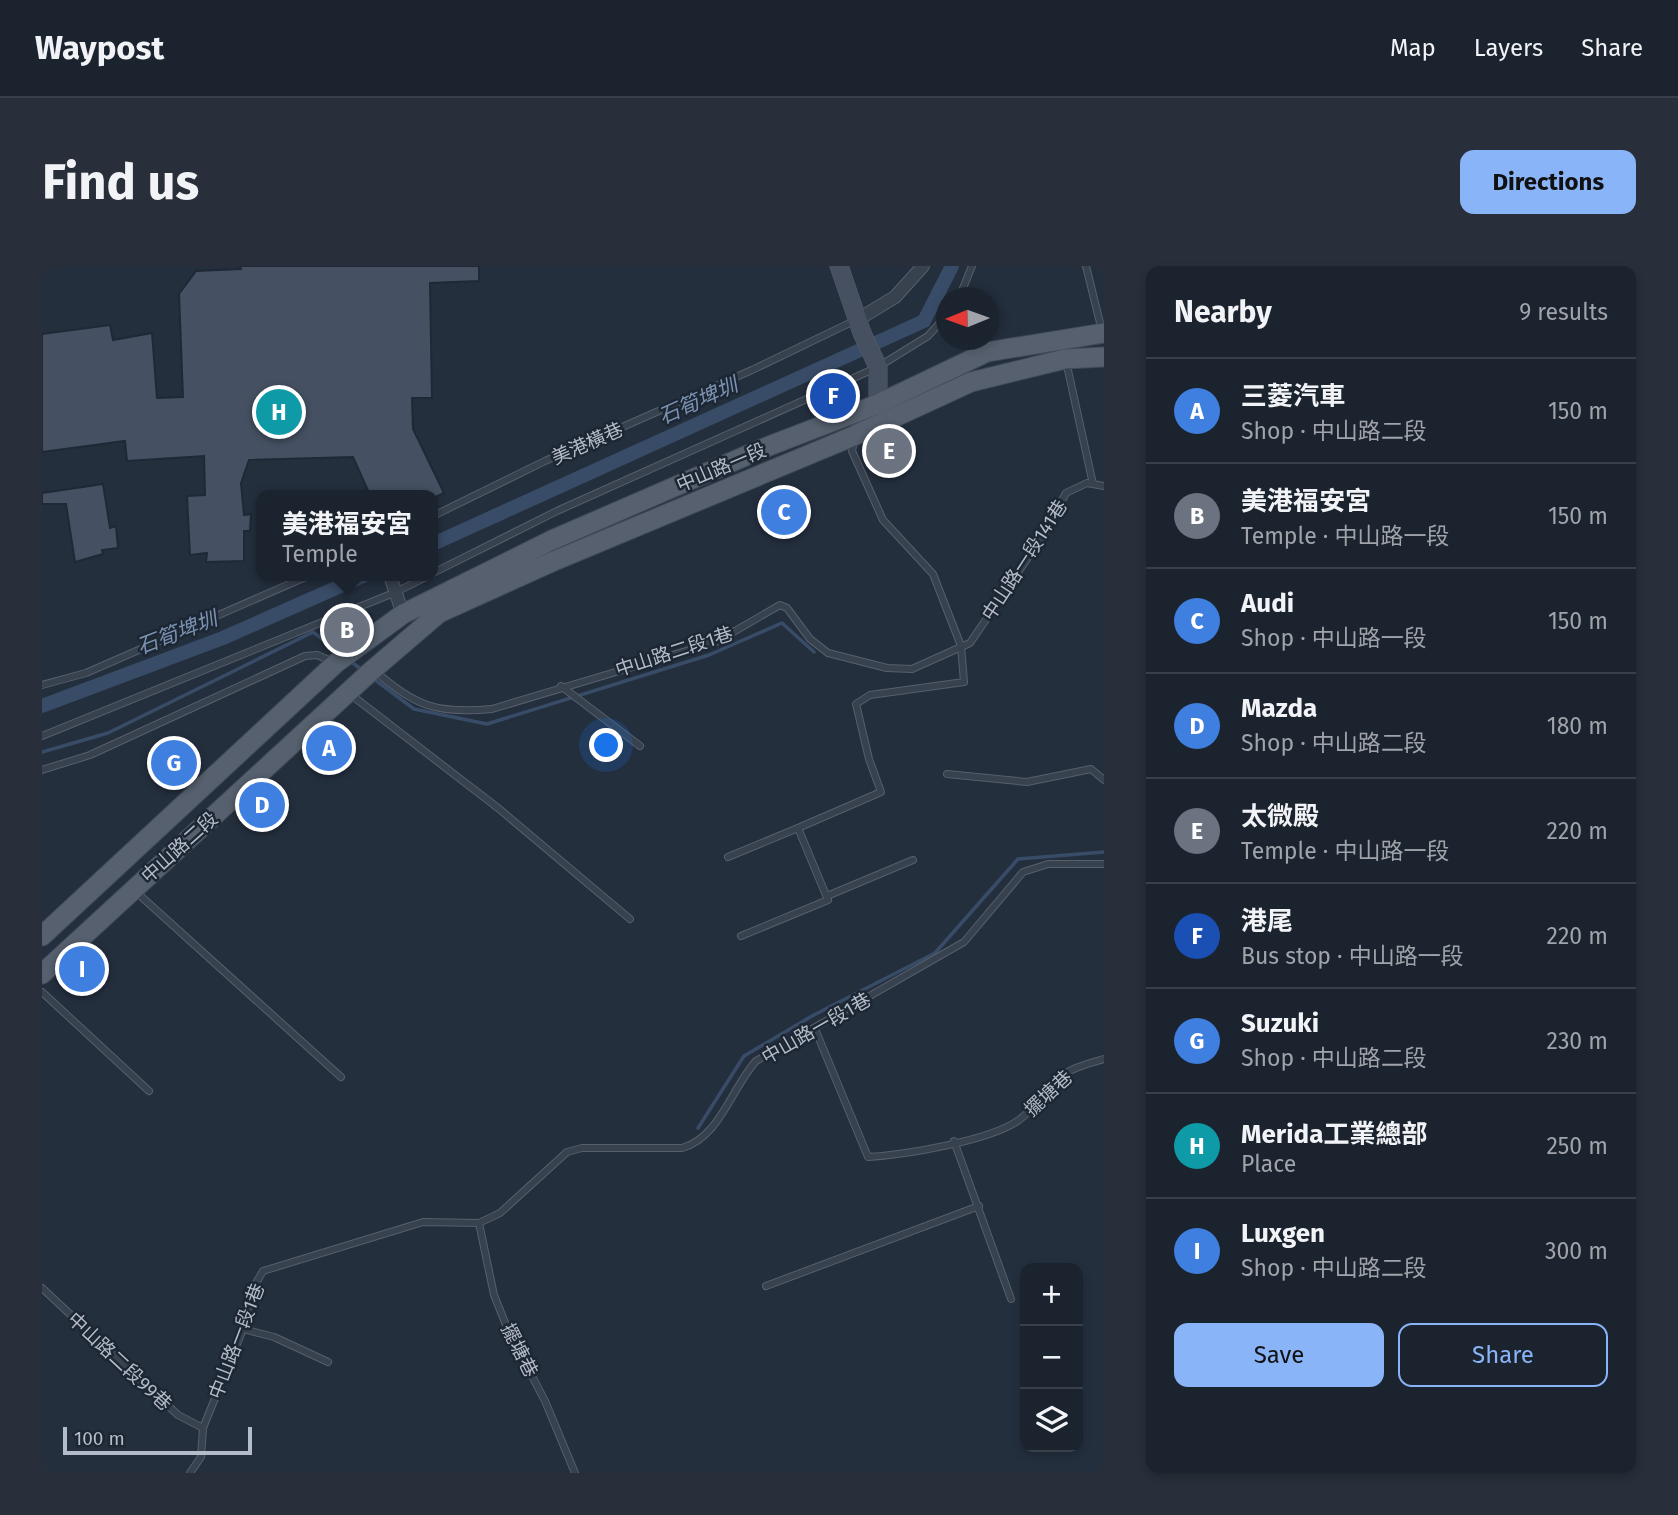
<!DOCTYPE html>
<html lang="en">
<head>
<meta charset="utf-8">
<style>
	body { margin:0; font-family:"Fira Sans","Noto Sans TC",sans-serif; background:#282f3a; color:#f1f3f6 }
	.controls { position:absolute; right:21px; bottom:21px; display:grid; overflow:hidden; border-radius:14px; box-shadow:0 4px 10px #0003 }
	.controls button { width:63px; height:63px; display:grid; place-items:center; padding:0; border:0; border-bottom:2px solid #39404a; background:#1b232e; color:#f1f3f6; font:35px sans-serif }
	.compass { position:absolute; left:894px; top:21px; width:63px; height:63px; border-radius:50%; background:#1b232e; box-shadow:0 4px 10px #0003; rotate:269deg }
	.scale { position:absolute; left:21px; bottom:18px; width:189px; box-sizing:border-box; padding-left:7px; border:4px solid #b4bcc9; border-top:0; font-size:19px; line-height:24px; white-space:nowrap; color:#b4bcc9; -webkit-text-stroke:5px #1d2633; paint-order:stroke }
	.you { position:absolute; left:565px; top:480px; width:24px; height:24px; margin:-18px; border:5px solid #fff; border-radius:50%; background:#1a73e8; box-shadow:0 0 0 10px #1a73e833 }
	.badge { display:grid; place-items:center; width:46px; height:46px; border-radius:50%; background:#8ab4f8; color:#fff; font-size:23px; font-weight:700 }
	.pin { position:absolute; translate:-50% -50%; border:4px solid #fff; box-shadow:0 2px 7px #0006 }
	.popup { position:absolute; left:214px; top:224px; width:182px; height:91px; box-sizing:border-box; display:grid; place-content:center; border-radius:14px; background:#1b232e; filter:drop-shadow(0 2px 5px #0005); font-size:23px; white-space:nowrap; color:#a0a4aa }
	.popup b { font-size:26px; color:#f1f3f6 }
	.popup::after { content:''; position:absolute; left:50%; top:100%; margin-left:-14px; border:14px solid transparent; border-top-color:#1b232e }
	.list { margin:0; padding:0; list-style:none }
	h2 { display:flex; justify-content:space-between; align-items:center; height:91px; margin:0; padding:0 28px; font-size:30px }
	h2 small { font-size:23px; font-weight:400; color:#a0a4aa }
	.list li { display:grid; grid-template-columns:46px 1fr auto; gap:21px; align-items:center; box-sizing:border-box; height:105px; padding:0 28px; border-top:2px solid #39404a }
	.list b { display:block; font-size:26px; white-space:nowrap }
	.list p { margin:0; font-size:23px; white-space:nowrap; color:#a0a4aa }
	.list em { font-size:23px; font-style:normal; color:#a0a4aa }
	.actions { display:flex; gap:14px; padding:21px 28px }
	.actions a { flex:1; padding:16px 0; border:2px solid #8ab4f8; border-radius:14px; text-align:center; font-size:24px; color:#8ab4f8 }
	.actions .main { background:#8ab4f8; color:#111 }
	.icon { flex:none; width:38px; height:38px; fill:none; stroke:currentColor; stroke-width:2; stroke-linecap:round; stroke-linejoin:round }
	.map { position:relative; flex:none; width:1062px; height:1207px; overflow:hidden; border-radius:14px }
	header { display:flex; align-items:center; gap:42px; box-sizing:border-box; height:98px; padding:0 35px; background:#1b232e; border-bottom:2px solid #39404a }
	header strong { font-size:33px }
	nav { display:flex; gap:38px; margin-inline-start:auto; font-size:24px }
	.intro { display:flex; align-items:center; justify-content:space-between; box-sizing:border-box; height:168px; padding:0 42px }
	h1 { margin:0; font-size:49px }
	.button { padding:18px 32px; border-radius:14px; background:#8ab4f8; color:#111; font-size:24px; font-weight:700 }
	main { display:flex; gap:42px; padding:0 42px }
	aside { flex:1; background:#1b232e; border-radius:14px; box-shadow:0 4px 10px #0003 }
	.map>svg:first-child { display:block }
</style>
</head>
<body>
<header>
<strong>Waypost</strong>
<nav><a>Map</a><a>Layers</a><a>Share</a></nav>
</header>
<div class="intro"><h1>Find us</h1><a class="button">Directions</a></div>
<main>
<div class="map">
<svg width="1062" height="1207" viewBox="0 0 1062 1207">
	<rect width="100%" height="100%" fill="#242f3e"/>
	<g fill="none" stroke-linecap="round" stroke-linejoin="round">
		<g stroke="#394c67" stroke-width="3.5">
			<path d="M307,394L320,404"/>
			<path d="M332,413L372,443L445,458L667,389L740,357L772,386"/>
			<path d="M0,486L66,467L271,366L298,387"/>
			<path d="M656,862L702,790L770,750L893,687L976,593L1062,586"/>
		</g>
		<g stroke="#394c67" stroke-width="14">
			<path d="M391,278L882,55L910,0"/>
			<path d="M0,440L181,372L321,310"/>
		</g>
	</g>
	<g fill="#455162" stroke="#1f2835" stroke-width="2">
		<path d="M198,0H437V15L388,17L390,132H370L371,163L402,227L391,232V229H328L311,191L207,194L199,217L202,249L209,248L208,265H202V295L164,296L165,287L148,289L145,230L163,229L162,190L85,195L83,175L0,186V68L68,59L71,74L110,67L115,132L141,131L137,28L154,5L199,3Z"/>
		<path d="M848,170L858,197L846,201L837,173Z"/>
		<path d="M61,218L68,262L74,260L76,282L60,284L61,288L33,296L24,238H0V227Z"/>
		<path d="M319,347L329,348L328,357L321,362L310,361L311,350Z"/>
	</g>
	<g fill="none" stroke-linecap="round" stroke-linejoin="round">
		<defs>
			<g id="lane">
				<path d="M1044,0L1060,65"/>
				<path d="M917,32L930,0"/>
				<path d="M1024,95L1051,218"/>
				<path d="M391,250L503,195L710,104L814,54"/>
				<path d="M391,307L515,245L836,101L886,70L904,50"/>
				<path d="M332,404C373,441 396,448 450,443L674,376L738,339L745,342L768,373L786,387L845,402L870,403L928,377L1002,268L1024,227L1045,217L1062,220"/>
				<path d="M0,419L44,407L266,310"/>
				<path d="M519,420L598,480"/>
				<path d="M308,428L456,542L588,653"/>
				<path d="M0,470L354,326L386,310"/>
				<path d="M0,504L48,489L263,390L275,389L289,395"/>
				<path d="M905,508L985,516L1049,503L1062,514"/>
				<path d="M686,591L756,562"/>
				<path d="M93,625L299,811"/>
				<path d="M785,630L871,594"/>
				<path d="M699,670L786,634L756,562L839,526L827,493L814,438L828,429L922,416L919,380L891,308L841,254L810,185L812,175"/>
				<path d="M0,726L107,825"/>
				<path d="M773,763L826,891C861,889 948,875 977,854C994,842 1004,820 1022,808C1034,800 1048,797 1062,793"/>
				<path d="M912,875L969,1033"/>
				<path d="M437,957L452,1029L466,1064L503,1135L533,1207"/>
				<path d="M724,1020L937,940"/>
				<path d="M0,1022L136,1149L161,1162"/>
				<path d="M201,1063L232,1071L286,1096"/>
				<path d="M148,1207L159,1191L161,1162L201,1063L210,1024L221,1005L381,956L437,957L458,947L525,886L540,882H640C678,871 689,823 714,795L922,676L981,606L1006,598H1062"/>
			</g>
			<g id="street">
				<path d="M815,54L853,31L881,0"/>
				<path d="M348,310L361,348"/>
			</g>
			<path id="secondary" d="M797,0L820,67L836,101V138L814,169"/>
			<g id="primary">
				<path d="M0,670L294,397L361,348L510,274L722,182L836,138L945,86L1062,67"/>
				<path d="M0,708L327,407L397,347L512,295L814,169L929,116L1023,93L1062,91"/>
			</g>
		</defs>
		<use href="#lane" stroke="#565f6c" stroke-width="8"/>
		<use href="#street" stroke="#565f6c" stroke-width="14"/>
		<use href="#secondary" stroke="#565f6c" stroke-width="19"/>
		<use href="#primary" stroke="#414a57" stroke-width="21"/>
		<use href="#lane" stroke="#38414e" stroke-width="6"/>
		<use href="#street" stroke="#38414e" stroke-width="12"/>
		<use href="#secondary" stroke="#465061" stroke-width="18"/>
		<use href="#primary" stroke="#56606e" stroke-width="19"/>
	</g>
	<g text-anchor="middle" stroke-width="5" stroke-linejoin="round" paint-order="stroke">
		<g font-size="19" fill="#b4bcc9" stroke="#1d2633">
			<text transform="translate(545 177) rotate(-24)" y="7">美港橫巷</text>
			<text transform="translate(679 201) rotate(-23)" y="7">中山路一段</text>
			<text transform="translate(982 294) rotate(-57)" y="7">中山路一段141巷</text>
			<text transform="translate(632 385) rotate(-18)" y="7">中山路二段1巷</text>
			<text transform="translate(137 581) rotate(-42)" y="7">中山路二段</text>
			<text transform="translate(774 762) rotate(-30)" y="7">中山路一段1巷</text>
			<text transform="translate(1006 827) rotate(-43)" y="7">擺塘巷</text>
			<text transform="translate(194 1075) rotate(-69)" y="7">中山路一段1巷</text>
			<text transform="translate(478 1084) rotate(63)" y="7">擺塘巷</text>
			<text transform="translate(78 1095) rotate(43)" y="7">中山路二段99巷</text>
		</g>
		<g font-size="21" font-style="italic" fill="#7c92b1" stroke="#1d2633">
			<text transform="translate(656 135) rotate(-24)" y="7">石筍埤圳</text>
			<text transform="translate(135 367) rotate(-21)" y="7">石筍埤圳</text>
		</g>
	</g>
</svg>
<div class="controls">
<button>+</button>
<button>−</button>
<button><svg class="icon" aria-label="layers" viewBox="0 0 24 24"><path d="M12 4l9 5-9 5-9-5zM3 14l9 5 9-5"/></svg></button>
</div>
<svg class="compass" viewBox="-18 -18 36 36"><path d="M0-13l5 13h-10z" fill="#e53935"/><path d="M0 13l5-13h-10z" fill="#a0a4aa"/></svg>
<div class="scale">100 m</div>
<div class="you"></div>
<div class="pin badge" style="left:287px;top:482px;background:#3f7fe0">A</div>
<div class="pin badge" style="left:305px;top:364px;background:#6b7280">B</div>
<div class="popup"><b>美港福安宮</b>Temple</div>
<div class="pin badge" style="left:742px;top:246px;background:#3f7fe0">C</div>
<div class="pin badge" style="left:220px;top:539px;background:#3f7fe0">D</div>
<div class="pin badge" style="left:847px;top:185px;background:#6b7280">E</div>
<div class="pin badge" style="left:791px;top:130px;background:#1a4fb4">F</div>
<div class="pin badge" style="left:132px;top:497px;background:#3f7fe0">G</div>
<div class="pin badge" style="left:237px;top:146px;background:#0f9aa8">H</div>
<div class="pin badge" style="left:40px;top:703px;background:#3f7fe0">I</div>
</div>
<aside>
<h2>Nearby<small>9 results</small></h2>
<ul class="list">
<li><span class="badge" style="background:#3f7fe0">A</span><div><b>三菱汽車</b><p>Shop · 中山路二段</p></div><em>150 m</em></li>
<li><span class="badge" style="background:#6b7280">B</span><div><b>美港福安宮</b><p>Temple · 中山路一段</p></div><em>150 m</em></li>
<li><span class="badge" style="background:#3f7fe0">C</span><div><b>Audi</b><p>Shop · 中山路一段</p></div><em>150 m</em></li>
<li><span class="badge" style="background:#3f7fe0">D</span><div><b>Mazda</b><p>Shop · 中山路二段</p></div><em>180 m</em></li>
<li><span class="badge" style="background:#6b7280">E</span><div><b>太微殿</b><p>Temple · 中山路一段</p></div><em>220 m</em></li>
<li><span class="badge" style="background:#1a4fb4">F</span><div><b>港尾</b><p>Bus stop · 中山路一段</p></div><em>220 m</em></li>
<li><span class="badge" style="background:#3f7fe0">G</span><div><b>Suzuki</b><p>Shop · 中山路二段</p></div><em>230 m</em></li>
<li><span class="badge" style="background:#0f9aa8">H</span><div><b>Merida工業總部</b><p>Place</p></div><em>250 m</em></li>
<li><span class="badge" style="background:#3f7fe0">I</span><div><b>Luxgen</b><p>Shop · 中山路二段</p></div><em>300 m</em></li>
</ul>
<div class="actions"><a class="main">Save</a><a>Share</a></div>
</aside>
</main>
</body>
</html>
